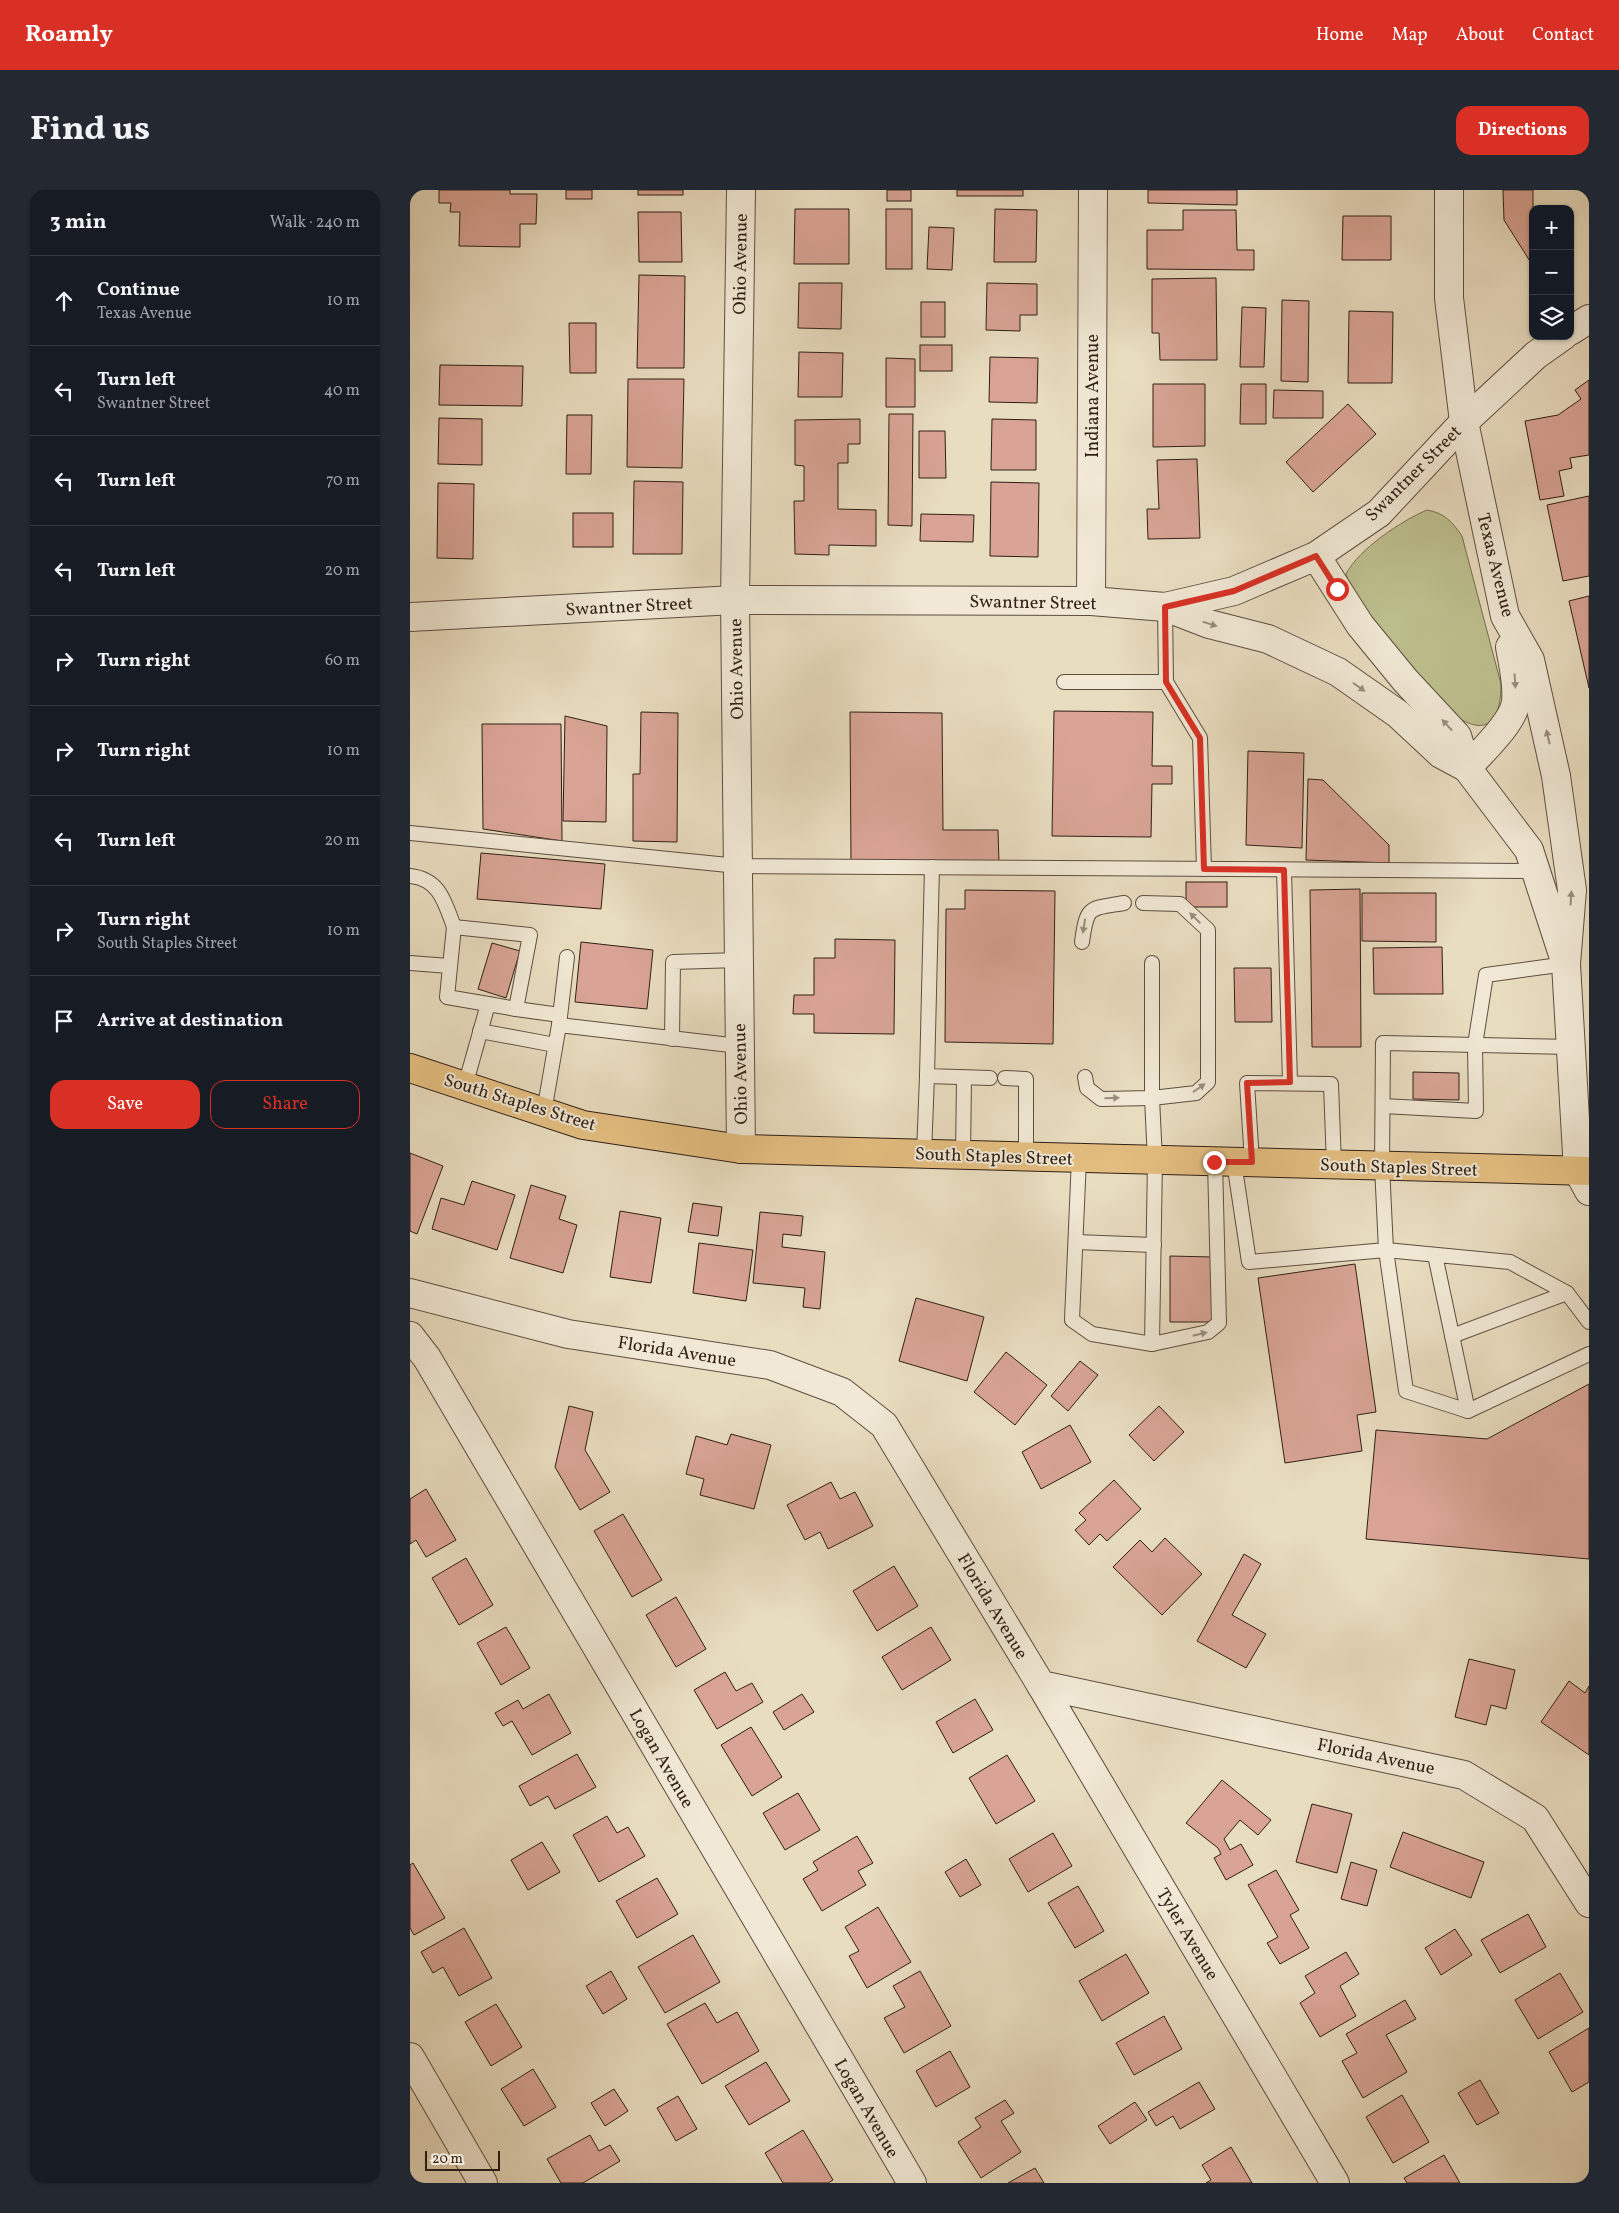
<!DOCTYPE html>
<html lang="en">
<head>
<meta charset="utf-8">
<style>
	body { margin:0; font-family:Vollkorn,serif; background:#242831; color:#f1f3f6 }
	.controls { position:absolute; right:15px; top:15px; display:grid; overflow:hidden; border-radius:10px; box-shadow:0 1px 4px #0004 }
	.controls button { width:45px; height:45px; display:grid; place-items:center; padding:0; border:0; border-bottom:1px solid #363941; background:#171b24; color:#f1f3f6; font:25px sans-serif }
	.scale { position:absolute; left:15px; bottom:12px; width:75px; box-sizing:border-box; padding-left:5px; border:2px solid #301f15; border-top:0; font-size:14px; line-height:18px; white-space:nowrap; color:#301f15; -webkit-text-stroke:4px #f1e9d6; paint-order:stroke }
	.stop { position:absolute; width:15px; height:15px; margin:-11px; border:4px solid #d93025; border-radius:50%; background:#fff }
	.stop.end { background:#d93025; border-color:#fff; box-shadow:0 1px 5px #0008 }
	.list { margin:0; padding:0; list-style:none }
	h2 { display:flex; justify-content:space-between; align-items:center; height:65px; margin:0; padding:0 20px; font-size:21px }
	h2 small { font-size:16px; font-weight:400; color:#9ea1a6 }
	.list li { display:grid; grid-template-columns:32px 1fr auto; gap:15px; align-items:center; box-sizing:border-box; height:90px; padding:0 20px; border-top:1px solid #363941 }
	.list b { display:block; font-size:19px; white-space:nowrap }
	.list p { margin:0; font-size:16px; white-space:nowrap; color:#9ea1a6 }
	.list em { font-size:16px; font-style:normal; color:#9ea1a6 }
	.actions { display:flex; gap:10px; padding:15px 20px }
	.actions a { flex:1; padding:11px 0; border:1px solid #d93025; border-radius:15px; text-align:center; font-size:18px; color:#d93025 }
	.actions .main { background:#d93025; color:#fff }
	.icon { flex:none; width:28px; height:28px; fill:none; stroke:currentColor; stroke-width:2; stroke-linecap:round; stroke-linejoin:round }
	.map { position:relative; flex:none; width:1179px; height:1993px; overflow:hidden; border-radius:15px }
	header { display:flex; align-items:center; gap:30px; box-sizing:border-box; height:70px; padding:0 25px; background:#d93025; color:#fff }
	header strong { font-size:24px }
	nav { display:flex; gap:28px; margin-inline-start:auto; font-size:18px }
	.intro { display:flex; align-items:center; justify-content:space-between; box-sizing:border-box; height:120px; padding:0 30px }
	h1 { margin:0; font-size:35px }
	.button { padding:12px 22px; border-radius:15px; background:#d93025; color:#fff; font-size:18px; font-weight:700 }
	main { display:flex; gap:30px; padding:0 30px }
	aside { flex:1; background:#171b24; border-radius:15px; box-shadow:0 1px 4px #0004 }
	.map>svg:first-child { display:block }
</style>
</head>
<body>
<header>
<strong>Roamly</strong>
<nav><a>Home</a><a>Map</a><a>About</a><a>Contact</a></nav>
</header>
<div class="intro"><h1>Find us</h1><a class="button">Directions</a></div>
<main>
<aside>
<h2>3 min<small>Walk · 240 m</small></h2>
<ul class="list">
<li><svg class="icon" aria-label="ahead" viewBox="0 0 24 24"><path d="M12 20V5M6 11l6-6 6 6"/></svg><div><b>Continue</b><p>Texas Avenue</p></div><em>10 m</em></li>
<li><svg class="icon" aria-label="left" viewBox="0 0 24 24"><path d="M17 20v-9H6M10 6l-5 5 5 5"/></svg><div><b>Turn left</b><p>Swantner Street</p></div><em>40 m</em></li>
<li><svg class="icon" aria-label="left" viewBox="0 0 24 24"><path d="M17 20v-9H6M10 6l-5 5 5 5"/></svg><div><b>Turn left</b></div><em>70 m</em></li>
<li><svg class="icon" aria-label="left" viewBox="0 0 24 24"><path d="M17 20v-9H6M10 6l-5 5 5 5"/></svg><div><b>Turn left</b></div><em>20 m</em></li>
<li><svg class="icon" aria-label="right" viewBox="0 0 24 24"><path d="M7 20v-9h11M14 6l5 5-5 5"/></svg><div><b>Turn right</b></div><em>60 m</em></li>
<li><svg class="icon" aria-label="right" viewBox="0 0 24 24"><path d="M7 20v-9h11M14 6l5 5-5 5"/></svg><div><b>Turn right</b></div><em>10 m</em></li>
<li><svg class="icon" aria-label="left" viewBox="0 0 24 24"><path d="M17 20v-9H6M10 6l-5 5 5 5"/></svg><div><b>Turn left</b></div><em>20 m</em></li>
<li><svg class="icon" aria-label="right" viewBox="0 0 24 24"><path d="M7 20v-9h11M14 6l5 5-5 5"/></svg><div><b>Turn right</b><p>South Staples Street</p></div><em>10 m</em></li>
<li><svg class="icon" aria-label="arrive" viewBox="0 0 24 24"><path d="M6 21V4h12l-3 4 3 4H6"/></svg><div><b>Arrive at destination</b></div></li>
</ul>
<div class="actions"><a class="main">Save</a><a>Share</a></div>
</aside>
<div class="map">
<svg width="1179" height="1993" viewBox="0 0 1179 1993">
	<rect width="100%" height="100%" fill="#e9ddc0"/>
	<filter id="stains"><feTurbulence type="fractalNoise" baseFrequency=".004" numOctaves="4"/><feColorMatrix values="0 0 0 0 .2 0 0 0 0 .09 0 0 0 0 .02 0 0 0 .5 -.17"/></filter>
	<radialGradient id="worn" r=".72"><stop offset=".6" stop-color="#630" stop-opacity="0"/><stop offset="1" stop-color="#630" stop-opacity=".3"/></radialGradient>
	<path fill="#bdbf8e" stroke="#766f52" d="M1017,320C1035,323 1042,332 1052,346L1091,494C1091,522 1083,548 1050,529L989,467L940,397L936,384C949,359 991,331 1017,320Z"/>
	<g fill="#d9a495" stroke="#301f15">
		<path d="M29,0H100V4H127L126,34H110V57L49,56L50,22H40L41,13H29Z"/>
		<rect x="156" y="0" width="26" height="9"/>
		<rect x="228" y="0" width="45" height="5"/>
		<rect x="477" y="0" width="24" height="11"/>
		<rect x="547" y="0" width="66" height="6"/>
		<path d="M738,0H827V15L738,13Z"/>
		<path d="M1093,0H1123V76L1094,30Z"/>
		<path d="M385,19H439V74H384Z"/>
		<rect x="476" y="19" width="26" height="60"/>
		<path d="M585,19L627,20L626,72H584Z"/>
		<path d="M773,20H826L827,60H844V80L737,79V40H773Z"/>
		<path d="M228,22H271L272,72H229Z"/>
		<path d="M933,26H981V70H932Z"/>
		<path d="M519,37L544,38L542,80L517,79Z"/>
		<path d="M229,85L275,86L274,178H227Z"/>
		<path d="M806,88L807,170H750L749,143H742V89Z"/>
		<path d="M389,93H432L431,139L388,138Z"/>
		<path d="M577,93L627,94V125H610V141L576,140Z"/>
		<path d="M872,110L899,111L898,192L871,191Z"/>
		<rect x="511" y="112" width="24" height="35"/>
		<path d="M832,117L856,118L854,177H830Z"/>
		<path d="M939,121L983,122L982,193H938Z"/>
		<path d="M159,133H186V183H160Z"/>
		<rect x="510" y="155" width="32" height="26"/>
		<path d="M389,162L433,163L432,207H388Z"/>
		<path d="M580,167L628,168L627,213L579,212Z"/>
		<path d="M476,168L505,169V217H476Z"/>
		<path d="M30,175L113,176L112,216L29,215Z"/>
		<path d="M218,189H274L272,278L217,277Z"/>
		<path d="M1179,190V265L1160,268L1162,278L1149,281L1154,306L1130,310L1115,231L1148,225L1171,209L1165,200Z"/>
		<path d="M743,194H795V256L743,257Z"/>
		<path d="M831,194H856V234H830Z"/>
		<path d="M864,200L913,201V228H863Z"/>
		<path d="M938,214L966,244L903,302L876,272Z"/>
		<path d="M479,224H503L502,336L478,335Z"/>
		<path d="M157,225H182L181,284H156Z"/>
		<path d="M29,228L72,229V275L28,274Z"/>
		<path d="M450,229V254H438V273H428V319L466,320V356L419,355V365L385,364L384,311H394V276L385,275V230Z"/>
		<path d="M582,229L626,230V280H581Z"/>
		<path d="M509,241H535L536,288H509Z"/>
		<path d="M787,269L790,348L738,349L737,319H749L747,270Z"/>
		<path d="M224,291L273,292L272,364H223Z"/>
		<path d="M581,292L629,293L628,367L580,366Z"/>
		<path d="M28,293L64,294L63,369L27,368Z"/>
		<path d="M1179,306V386L1153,391L1137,315Z"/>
		<rect x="163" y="323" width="40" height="34"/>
		<path d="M511,324L564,325L563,352L510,351Z"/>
		<path d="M1179,406V498L1159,411Z"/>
		<path d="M644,521L743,522L742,576H762V594H742L741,647L642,646Z"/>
		<path d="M231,522L268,523L267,652L223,651V584H230Z"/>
		<path d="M440,522L532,523L533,640H588L589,673H441Z"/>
		<path d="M155,526L197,536L196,632L153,631Z"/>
		<path d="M72,534H151L152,651L73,639Z"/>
		<path d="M838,561L894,563L892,658L836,655Z"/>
		<path d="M898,589L913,590L979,655V673L896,670Z"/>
		<path d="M71,663L195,674L191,719L67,709Z"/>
		<rect x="776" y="692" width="41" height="25"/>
		<path d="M950,699L951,857H902L900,700Z"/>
		<path d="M555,700L645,701L643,854L535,852L536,719H555Z"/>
		<path d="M952,703H1026V752L952,751Z"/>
		<path d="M425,749L485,750L484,844L404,843V824H383L384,805H404V768H425Z"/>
		<path d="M171,752L243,760L237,819L165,812Z"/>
		<path d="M82,753L110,761L96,808L68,799Z"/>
		<path d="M1032,757L1033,804H964L963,758Z"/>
		<path d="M824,778H861L862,832H825Z"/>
		<path d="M1003,882L1049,883V910L1003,909Z"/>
		<path d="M0,963L33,976L7,1044L0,1041Z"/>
		<path d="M62,991L105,1005L87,1060L22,1039L31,1008L54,1015Z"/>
		<path d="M121,995L156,1006L149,1029L167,1035L153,1083L100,1068Z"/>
		<path d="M283,1013L312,1017L308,1046L278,1042Z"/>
		<path d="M210,1021L251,1028L241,1093L200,1087Z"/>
		<path d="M350,1022L393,1026L391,1046L373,1044L372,1057L415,1062L410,1119L393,1117L395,1098L343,1093Z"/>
		<path d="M289,1053L343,1060L336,1111L283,1103Z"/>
		<path d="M760,1066L802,1067L803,1132H760Z"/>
		<path d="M945,1074L966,1222L947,1225L952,1261L875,1273L848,1088Z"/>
		<path d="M506,1108L574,1127L557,1191L489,1171Z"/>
		<path d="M596,1162L637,1195L605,1235L564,1202Z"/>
		<path d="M670,1171L688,1185L658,1221L641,1206Z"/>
		<path d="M1179,1194V1369L956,1349L966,1240L1077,1249Z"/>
		<path d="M159,1216L183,1222L175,1260L200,1302L170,1320L145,1277Z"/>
		<path d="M749,1216L774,1242L744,1271L719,1245Z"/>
		<path d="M660,1235L681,1272L631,1299L612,1262Z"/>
		<path d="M321,1244L361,1255L344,1319L290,1305L294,1289L276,1284L286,1246L317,1255Z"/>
		<path d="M704,1290L731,1319L697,1351L690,1344L679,1355L665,1340L676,1330L669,1323Z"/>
		<path d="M421,1292L430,1309L445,1302L463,1336L418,1359L410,1342L395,1350L377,1315Z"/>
		<path d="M16,1299L46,1350L16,1367L6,1350L0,1354V1309Z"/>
		<path d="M213,1324L252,1390L222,1407L184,1341Z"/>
		<path d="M755,1348L792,1384L752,1425L703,1377L730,1350L742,1362Z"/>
		<path d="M834,1364L851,1374L822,1425L856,1444L836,1478L787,1451Z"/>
		<path d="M56,1368L83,1415L49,1435L22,1388Z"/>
		<path d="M484,1376L508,1416L467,1441L443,1401Z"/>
		<path d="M266,1407L296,1459L266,1477L236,1425Z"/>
		<path d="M96,1437L120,1478L91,1495L67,1453Z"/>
		<path d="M521,1437L541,1470L492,1500L472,1467Z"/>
		<path d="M1059,1469L1105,1480L1096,1519L1081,1515L1076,1535L1045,1527Z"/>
		<path d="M315,1482L326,1501L342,1493L353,1512L307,1539L284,1500Z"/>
		<path d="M1159,1491L1175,1503L1179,1496V1565L1131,1532Z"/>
		<path d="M139,1504L161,1543L122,1565L102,1531L93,1536L85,1523L108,1510L113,1519Z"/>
		<path d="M392,1504L404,1522L374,1540L363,1522Z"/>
		<path d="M565,1509L583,1540L543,1563L526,1532Z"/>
		<path d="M341,1537L372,1587L342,1606L311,1555Z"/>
		<path d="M167,1564L186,1597L145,1619L138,1606L120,1616L109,1596Z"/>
		<path d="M597,1565L625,1611L586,1634L559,1588Z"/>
		<path d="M812,1590L861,1630L848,1645L830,1630L814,1649L820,1660L831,1654L843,1675L816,1690L804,1668L811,1664L808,1658L776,1633Z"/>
		<path d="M388,1603L410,1640L375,1660L353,1623Z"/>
		<path d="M902,1614L942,1624L927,1683L886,1672Z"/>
		<path d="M197,1626L207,1643L218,1637L235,1666L189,1692L163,1645Z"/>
		<path d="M993,1642L1074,1672L1061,1708L980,1677Z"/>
		<path d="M643,1643L662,1676L618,1702L599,1669Z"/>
		<path d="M447,1646L463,1673L448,1681L456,1695L412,1721L393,1689L408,1680L403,1672Z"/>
		<path d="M132,1652L150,1682L118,1700L101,1670Z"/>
		<path d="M556,1669L571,1695L550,1707L535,1682Z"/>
		<path d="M941,1672L967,1680L957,1716L931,1709Z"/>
		<path d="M3,1673L35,1728L4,1745L0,1738V1675Z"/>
		<path d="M866,1680L889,1720L880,1725L899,1758L870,1774L857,1753L868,1747L838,1695Z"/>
		<path d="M247,1688L268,1724L227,1748L206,1711Z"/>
		<path d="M668,1696L694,1741L665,1758L638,1713Z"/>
		<path d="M468,1717L501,1772L457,1798L439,1766L449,1761L435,1737Z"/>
		<path d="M1118,1724L1136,1757L1090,1783L1071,1750Z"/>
		<path d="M54,1738L82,1788L49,1806L33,1777L23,1783L11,1762Z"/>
		<path d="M1045,1739L1062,1765L1031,1785L1015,1758Z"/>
		<path d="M283,1745L310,1792L255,1823L228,1777Z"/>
		<path d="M936,1762L949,1784L930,1796L946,1826L910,1847L890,1813L905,1803L895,1786Z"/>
		<path d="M716,1764L739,1803L692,1831L669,1791Z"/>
		<path d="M201,1781L217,1809L193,1824L176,1796Z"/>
		<path d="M510,1781L541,1836L494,1863L474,1828L495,1817L483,1796Z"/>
		<path d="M1150,1783L1173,1822L1128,1849L1105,1810Z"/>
		<path d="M995,1810L1006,1829L976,1845L997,1882L953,1908L932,1871L947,1863L936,1844Z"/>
		<path d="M295,1813L307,1833L327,1822L349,1861L292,1894L257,1834Z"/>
		<path d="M86,1814L112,1857L81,1876L55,1832Z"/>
		<path d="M754,1826L772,1859L724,1885L706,1853Z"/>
		<path d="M1179,1838V1892L1162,1902L1139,1862Z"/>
		<path d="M540,1861L560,1897L526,1917L506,1881Z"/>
		<path d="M356,1872L380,1911L339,1935L315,1896Z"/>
		<path d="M123,1879L146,1917L114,1936L91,1899Z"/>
		<path d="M1070,1890L1089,1923L1067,1935L1048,1903Z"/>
		<path d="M789,1892L805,1919L770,1939L763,1926L746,1936L738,1922Z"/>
		<path d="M204,1899L218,1921L195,1936L181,1913Z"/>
		<path d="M992,1905L1019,1952L983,1973L956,1927Z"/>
		<path d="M268,1906L287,1939L266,1951L247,1918Z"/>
		<path d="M595,1910L604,1923L591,1931L611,1962L571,1988L548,1952L571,1937L565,1928Z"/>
		<path d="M725,1912L737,1930L700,1954L688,1936Z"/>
		<path d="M393,1940L423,1990L418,1993H373L355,1963Z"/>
		<path d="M180,1945L189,1961L200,1955L210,1971L173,1993H151L137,1969Z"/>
		<path d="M821,1957L842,1993H796L801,1990L792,1975Z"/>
		<path d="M1034,1965L1050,1993H997L994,1988Z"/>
		<path d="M625,1978L634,1993H598Z"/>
	</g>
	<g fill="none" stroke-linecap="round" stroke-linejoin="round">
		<defs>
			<g id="service">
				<path d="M654,492H756L755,417"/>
				<path d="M756,492L790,548L794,679"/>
				<path d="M0,643L328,676L1126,681"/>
				<path d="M522,677L517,886L580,888"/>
				<path d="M874,680L880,892"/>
				<path d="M0,686C30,689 35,713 44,737"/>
				<path d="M672,752C677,715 679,719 714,713"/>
				<path d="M0,773L39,776"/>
				<path d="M106,819L150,825"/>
				<path d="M149,835L157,767"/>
				<path d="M70,841L145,855"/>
				<path d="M262,849L263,772L329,770"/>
				<path d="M675,887L677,898L691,909L742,908L786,903L798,892V740L770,714L733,713"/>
				<path d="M595,888L616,889V966"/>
				<path d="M55,896L78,814L37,807L44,737L120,745L106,819L78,814"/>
				<path d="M973,916L1066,921L1065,855L1076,785L1156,774"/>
				<path d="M134,922L149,835L329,856"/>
				<path d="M514,964L517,886"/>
				<path d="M553,965L554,888"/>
				<path d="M669,968L662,1130L682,1144L742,1154L745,970L742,908V773"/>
				<path d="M824,972L839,1072L976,1060L972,976L973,853L1161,857"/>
				<path d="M842,972L837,893L921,894L924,975"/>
				<path d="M666,1052L744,1055"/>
				<path d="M1025,1065L1058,1221L996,1201L976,1060L1100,1072L1157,1103L1179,1132"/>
				<path d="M1042,1146L1157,1103"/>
				<path d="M742,1154L798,1142L809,1133L805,972"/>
				<path d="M1058,1221L1179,1164"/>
			</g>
			<g id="minor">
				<path d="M1039,0V108L1054,232L1095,426L1120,470L1146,586L1162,700L1156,774"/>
				<path d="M1160,141L1179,129"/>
				<path d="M906,366L950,435L995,490L1047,546L1057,578L1119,660L1156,774L1168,981"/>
				<path d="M681,411L683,0"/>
				<path d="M755,417L799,434L858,449L928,482L988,524L1031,564L1057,578"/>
				<path d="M0,427L325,410L681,411L755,417L824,401L906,366L969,323L1054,232L1126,165L1153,146"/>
				<path d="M1057,578C1071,562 1103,533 1106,512C1108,493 1103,475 1100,457"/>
				<path d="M331,959L325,410L331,0"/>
				<path d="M0,1103L158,1144L360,1175L432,1202L474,1235L631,1495L1054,1585L1125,1628L1179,1713"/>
				<path d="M0,1146L17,1168L502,1993"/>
				<path d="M631,1495L925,1993"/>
				<path d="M0,1867L73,1993"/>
			</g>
			<path id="tertiary" d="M1168,981L1179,1001"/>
			<path id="primary" d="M0,878L173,935L331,959L1179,981"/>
		</defs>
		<use href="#service" stroke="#5e4e40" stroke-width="16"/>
		<use href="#minor" stroke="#5e4e40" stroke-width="30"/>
		<use href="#tertiary" stroke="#5e4e40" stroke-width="30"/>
		<use href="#primary" stroke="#301f15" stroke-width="30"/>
		<use href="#service" stroke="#f1e9d6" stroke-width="14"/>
		<use href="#minor" stroke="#f1e9d6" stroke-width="28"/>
		<use href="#tertiary" stroke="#f1e9d6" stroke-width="28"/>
		<use href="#primary" stroke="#e4be80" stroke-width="28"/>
	</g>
	<defs><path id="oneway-solid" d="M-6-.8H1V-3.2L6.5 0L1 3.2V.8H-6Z" transform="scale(1.25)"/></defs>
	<g fill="#9a8e7f">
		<use href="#oneway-solid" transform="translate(800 434) rotate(17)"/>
		<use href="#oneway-solid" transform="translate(1105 491) rotate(86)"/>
		<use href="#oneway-solid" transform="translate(949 497) rotate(35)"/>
		<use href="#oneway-solid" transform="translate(1037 535) rotate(-133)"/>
		<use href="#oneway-solid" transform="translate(1138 547) rotate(-103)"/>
		<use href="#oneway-solid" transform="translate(1161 708) rotate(-86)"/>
		<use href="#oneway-solid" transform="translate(785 728) rotate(-136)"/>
		<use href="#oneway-solid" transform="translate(674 736) rotate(99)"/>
		<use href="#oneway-solid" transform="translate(789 898) rotate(-35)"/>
		<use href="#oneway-solid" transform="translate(702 908) rotate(-1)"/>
		<use href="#oneway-solid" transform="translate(790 1144) rotate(-13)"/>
	</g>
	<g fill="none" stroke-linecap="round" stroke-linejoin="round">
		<path stroke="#d93025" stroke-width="6" d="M804,972H842L837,893L880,892L874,680L794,679L790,548L756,492L755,417L824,401L906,366L927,399"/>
	</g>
	<g text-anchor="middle" stroke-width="4" stroke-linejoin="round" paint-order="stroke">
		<g font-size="18" fill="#301f15" stroke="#f1e9d6">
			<text transform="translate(330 74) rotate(-89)" y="6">Ohio Avenue</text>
			<text transform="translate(682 206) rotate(-90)" y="6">Indiana Avenue</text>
			<text transform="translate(1003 283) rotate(-45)" y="6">Swantner Street</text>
			<text transform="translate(1086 375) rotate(76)" y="6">Texas Avenue</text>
			<text transform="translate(623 412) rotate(1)" y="6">Swantner Street</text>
			<text transform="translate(219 416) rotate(-3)" y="6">Swantner Street</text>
			<text transform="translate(326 479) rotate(-91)" y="6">Ohio Avenue</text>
			<text transform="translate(330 884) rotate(-91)" y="6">Ohio Avenue</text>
			<text transform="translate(110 912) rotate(17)" y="6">South Staples Street</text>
			<text transform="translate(584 966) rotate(2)" y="6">South Staples Street</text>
			<text transform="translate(989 977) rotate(2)" y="6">South Staples Street</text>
			<text transform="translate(267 1161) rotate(9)" y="6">Florida Avenue</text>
			<text transform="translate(583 1416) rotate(59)" y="6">Florida Avenue</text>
			<text transform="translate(966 1566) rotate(12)" y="6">Florida Avenue</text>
			<text transform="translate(252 1568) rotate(60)" y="6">Logan Avenue</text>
			<text transform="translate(778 1744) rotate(59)" y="6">Tyler Avenue</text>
			<text transform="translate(457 1918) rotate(60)" y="6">Logan Avenue</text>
		</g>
	</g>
	<rect width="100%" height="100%" filter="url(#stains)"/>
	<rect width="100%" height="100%" fill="url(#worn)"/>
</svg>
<div class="controls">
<button>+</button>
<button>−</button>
<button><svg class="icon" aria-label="layers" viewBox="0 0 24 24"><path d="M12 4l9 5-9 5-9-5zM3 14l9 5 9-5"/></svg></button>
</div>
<div class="scale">20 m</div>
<div class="stop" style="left:927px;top:399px"></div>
<div class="stop end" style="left:804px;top:972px"></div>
</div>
</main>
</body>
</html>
